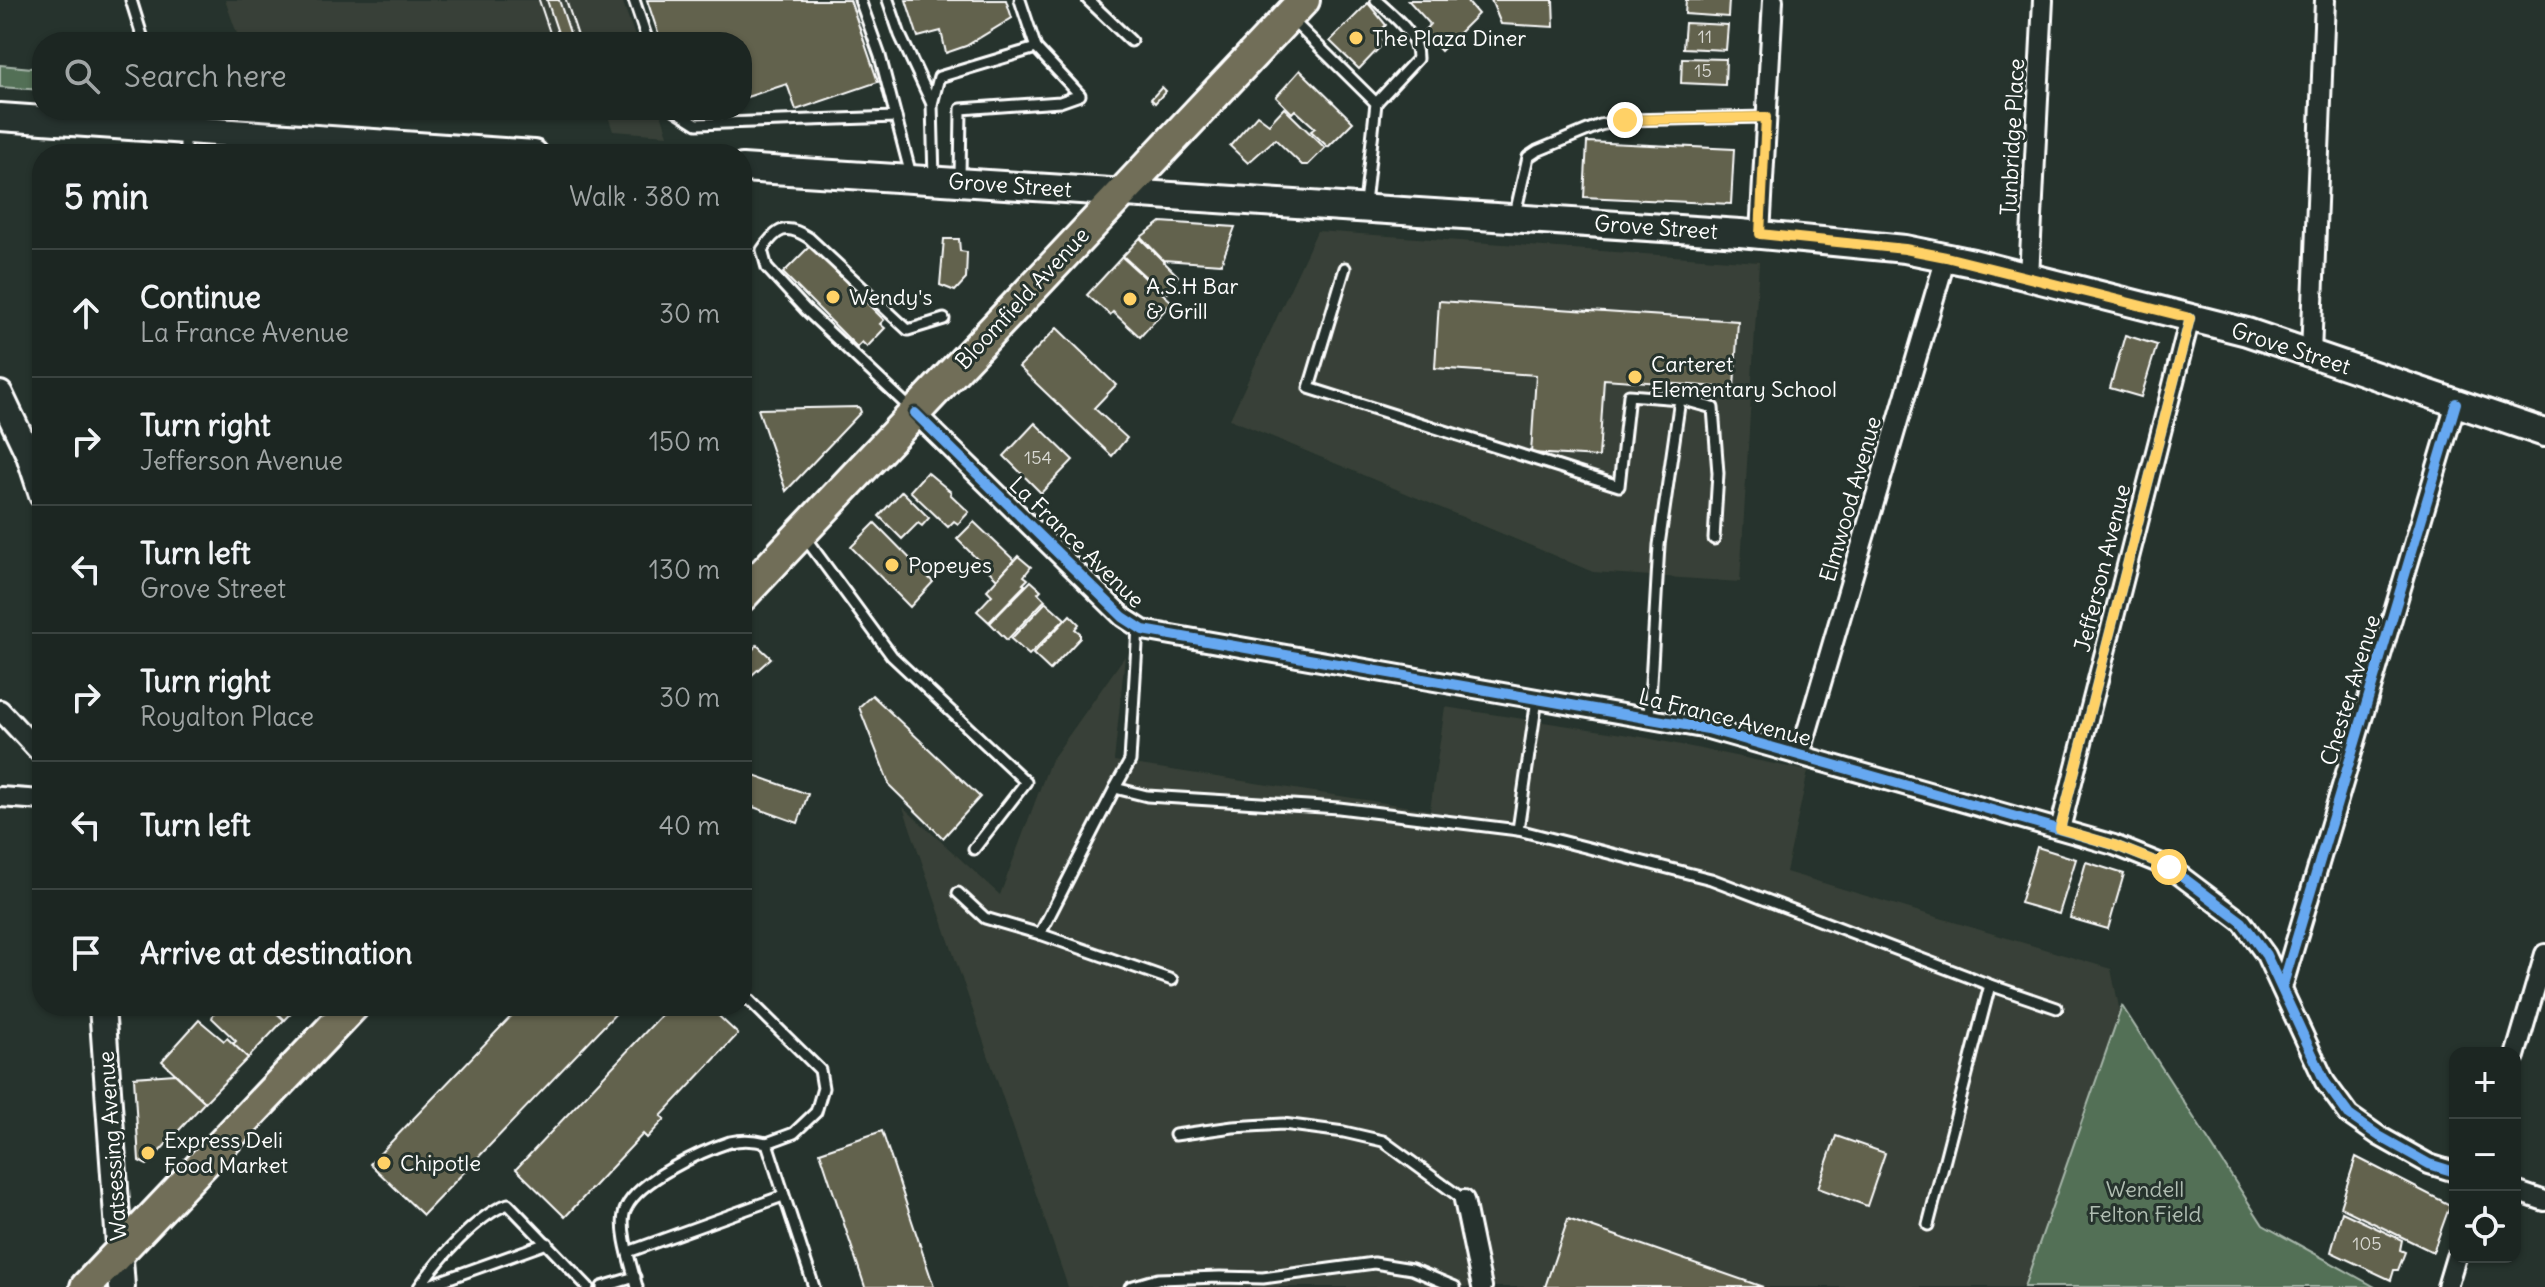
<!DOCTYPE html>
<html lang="en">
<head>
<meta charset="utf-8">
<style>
	body { margin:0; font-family:Delius,sans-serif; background:#252e2a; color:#f1f3f6 }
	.controls { position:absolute; right:24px; bottom:24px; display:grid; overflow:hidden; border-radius:16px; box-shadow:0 2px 6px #0004 }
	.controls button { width:72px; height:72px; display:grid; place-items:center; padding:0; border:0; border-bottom:2px solid #3a4340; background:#1c2622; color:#f1f3f6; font:40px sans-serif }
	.stop { position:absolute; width:24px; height:24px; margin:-18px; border:6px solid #ffd166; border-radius:50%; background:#fff }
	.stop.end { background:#ffd166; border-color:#fff; box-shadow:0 2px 8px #0008 }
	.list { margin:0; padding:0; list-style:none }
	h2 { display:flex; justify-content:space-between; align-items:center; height:104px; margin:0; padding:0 32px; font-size:34px }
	h2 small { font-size:26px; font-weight:400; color:#a0a5a5 }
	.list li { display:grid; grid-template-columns:52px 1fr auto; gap:24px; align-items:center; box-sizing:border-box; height:128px; padding:0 32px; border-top:2px solid #3a4340 }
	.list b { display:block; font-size:30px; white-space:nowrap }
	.list p { margin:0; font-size:26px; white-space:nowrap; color:#a0a5a5 }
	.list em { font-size:26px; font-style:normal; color:#a0a5a5 }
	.icon { flex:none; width:44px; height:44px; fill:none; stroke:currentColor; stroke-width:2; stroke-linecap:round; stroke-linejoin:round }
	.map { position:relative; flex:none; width:2545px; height:1287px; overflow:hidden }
	.search { position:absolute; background:#1c2622; box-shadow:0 2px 6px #0004; left:32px; top:32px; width:720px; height:88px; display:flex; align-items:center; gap:20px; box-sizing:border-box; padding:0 28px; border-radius:32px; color:#a0a5a5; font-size:30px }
	.panel { position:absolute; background:#1c2622; box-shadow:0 2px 6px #0004; left:32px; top:144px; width:720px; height:872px; border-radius:32px }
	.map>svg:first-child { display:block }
</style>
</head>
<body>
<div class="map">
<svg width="2545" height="1287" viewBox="0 0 2545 1287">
	<rect width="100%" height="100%" fill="#26332d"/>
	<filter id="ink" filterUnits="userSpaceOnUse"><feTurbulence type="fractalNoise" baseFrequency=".0125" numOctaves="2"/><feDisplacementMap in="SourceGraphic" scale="16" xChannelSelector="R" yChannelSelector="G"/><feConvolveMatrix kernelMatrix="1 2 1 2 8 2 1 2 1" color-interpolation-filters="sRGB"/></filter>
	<g filter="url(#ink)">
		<g fill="#384137">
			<path d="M225,0H622L637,42H240Z"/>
			<path d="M606,110H660L668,135L613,131Z"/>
			<path d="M1317,231L1759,262L1740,582L1593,572L1230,419Z"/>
			<path d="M1125,656L1114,761L1430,810L1445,707L1642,737L1808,771L1786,872L2111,969L2120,1012L2024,1287H1068L903,807L1000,895L1050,762Z"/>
		</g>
		<g fill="#526f57" stroke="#a8b7ab" stroke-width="2">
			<path d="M0,65L42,69V90L0,87Z"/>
			<path d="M2122,1006L2263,1225L2375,1287H2024Z"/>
		</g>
		<g fill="#62624d" stroke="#fff" stroke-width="2">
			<path d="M547,0H559L573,42H561Z"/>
			<path d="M647,0H850L878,82L796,110L787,84L747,97L742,81V42H661Z"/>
			<path d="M906,0H1006L1012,18L966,46L946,53L941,31L918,37Z"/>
			<path d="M1408,0H1466L1478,14L1441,51L1423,32L1430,24Z"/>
			<path d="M1491,0H1553L1554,27L1501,24Z"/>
			<path d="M1686,0H1729L1728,17L1685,14Z"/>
			<path d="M1368,3L1386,25L1377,35L1384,43L1359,69L1330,41Z"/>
			<path d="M1685,23L1728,25L1726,50L1683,48Z"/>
			<path d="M1682,58L1726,59L1725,85L1681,83Z"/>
			<path d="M1300,70L1353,122L1328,147L1311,131L1315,128L1295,110L1292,113L1276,97Z"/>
			<path d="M1162,87L1166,91L1155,103L1151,99Z"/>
			<path d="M1284,108L1325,148L1308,165H1302L1275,139L1248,163L1230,146L1257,115L1269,124Z"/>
			<path d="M1587,142L1734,149L1731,204L1584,197Z"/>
			<path d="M1161,222L1235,227L1221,264L1163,260L1141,237Z"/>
			<path d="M1140,238L1178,276L1173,281L1177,284L1168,293L1164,290L1162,292L1123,256Z"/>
			<path d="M944,239H959L960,251L967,252L966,279L955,291L940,285Z"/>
			<path d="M810,246L884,320L880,324L885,328L867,347L862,342L857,347L783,273Z"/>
			<path d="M1122,257L1172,302L1140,337L1113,312L1110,315L1087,295Z"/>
			<path d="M1439,301L1738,321L1734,388L1604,379L1599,457L1531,453L1536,375L1435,368Z"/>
			<path d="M1057,328L1116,385L1094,408L1127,438L1112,456L1019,367Z"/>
			<path d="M2125,335L2157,345L2141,397L2110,388Z"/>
			<path d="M859,407L861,412L786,491L758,409Z"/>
			<path d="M1035,423L1073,460L1041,493L1004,456Z"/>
			<path d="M927,472L951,492L950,494L969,512L958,524L954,521L948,527L910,491Z"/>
			<path d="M902,491L929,518L922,526L918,523L902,539L879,516Z"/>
			<path d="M974,522L1014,560L997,579L957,539Z"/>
			<path d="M875,523L933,582L910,607L851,547Z"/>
			<path d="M1018,556L1031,567L1024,576L1028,579L1023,584L1025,585L989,622L977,611L992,595L987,590Z"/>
			<path d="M1031,581L1041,590L1038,593L1045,600L1007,640L990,623Z"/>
			<path d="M1046,602L1065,619L1029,655L1011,639Z"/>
			<path d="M1070,615L1079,624L1075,629L1080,633V638L1050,670L1033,654Z"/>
			<path d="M757,645L771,658L743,683L742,661Z"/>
			<path d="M872,695L980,797L943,838L890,786L859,707Z"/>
			<path d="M742,771L808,794L798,823L742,803Z"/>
			<path d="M2037,847L2076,859L2059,914L2020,903Z"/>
			<path d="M2086,862L2124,874L2108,929L2070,918Z"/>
			<path d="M216,1006H262L266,1010L270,1007L284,1020L248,1058L233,1044L236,1041L212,1018Z"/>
			<path d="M270,1006H298L285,1020Z"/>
			<path d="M521,1006H623L423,1215L370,1164Z"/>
			<path d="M670,1006H708L738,1034L661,1116L665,1119L647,1138L643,1134L565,1217L516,1169Z"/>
			<path d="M199,1020L224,1041L227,1038L248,1058L205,1102L162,1061Z"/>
			<path d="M175,1074L205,1102L147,1165L139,1161L134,1077Z"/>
			<path d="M882,1131L934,1287H865L820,1152Z"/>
			<path d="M1836,1136L1885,1153L1867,1206L1818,1188Z"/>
			<path d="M2356,1157L2450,1205L2433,1252L2340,1207Z"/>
			<path d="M2342,1212L2402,1240L2400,1250L2405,1252L2398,1270H2394L2391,1280L2331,1252Z"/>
			<path d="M1568,1219L1763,1287H1545Z"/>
		</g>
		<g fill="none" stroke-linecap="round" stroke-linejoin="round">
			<defs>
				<g id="service">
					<path d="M131,0L144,42"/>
					<path d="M634,0L648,42"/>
					<path d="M860,0L880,56L911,175"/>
					<path d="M888,0L900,35L932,104"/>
					<path d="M1088,0L1131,41"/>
					<path d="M1291,19L1376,103L1365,204"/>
					<path d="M1376,103L1417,59C1418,33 1394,17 1376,0"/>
					<path d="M675,110L697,124L896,117"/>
					<path d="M185,131V154"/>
					<path d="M960,178L961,109L1060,102L1080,95L1036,48L1020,0"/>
					<path d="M934,179L932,104L939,77L1036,48"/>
					<path d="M1515,214L1528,157L1537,151L1600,125L1625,120L1766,117"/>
					<path d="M1345,268L1309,388L1619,486L1629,395L1680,399L1659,545L1649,717"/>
					<path d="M1680,399L1713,408L1718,473L1714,539"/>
					<path d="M911,409L805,309L767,268L762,250C777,228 786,223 809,238L908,330L944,319"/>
					<path d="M803,535L892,656L1026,782L974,849"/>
					<path d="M1138,627L1130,761L1115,788L1147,796L1339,808L1518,830L1537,699"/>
					<path d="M1115,788L1040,934L1172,980"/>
					<path d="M1518,830L1711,879L1990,985L2057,1008"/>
					<path d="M958,893L985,918L1040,934"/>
					<path d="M742,993L820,1070L823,1088L816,1112L794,1133L767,1143L814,1287"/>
					<path d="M1175,1135L1233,1127L1283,1124L1344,1132L1383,1141L1464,1200"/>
					<path d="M1928,1225L1990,985"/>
					<path d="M628,1252L783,1196"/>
					<path d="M419,1287C438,1260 477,1215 508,1204L588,1287"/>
					<path d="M424,1287L547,1243"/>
					<path d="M602,1287L635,1277"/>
					<path d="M637,1287C632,1268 617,1225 626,1208C639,1180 702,1151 730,1142C743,1139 755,1140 767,1143"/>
					<path d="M1130,1287L1158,1279L1220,1277L1263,1278L1374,1263L1412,1269L1455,1287"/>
				</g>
				<g id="minor">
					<path d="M1760,234L1773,0"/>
					<path d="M2029,277L2043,0"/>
					<path d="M2311,354L2325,0"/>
					<path d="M915,413L1123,617L1143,630L1708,729L2114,845L2169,867L2242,922L2266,955L2325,1082L2349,1115L2379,1136L2429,1164L2455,1172"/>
					<path d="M0,710L42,755"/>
					<path d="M1800,755L1946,257"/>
					<path d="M0,797L42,800"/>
					<path d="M2060,829L2190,318"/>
					<path d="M2282,988L2456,403"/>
					<path d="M2515,1056L2545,954"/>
					<path d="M2515,1191L2545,1201"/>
					<path d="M1464,1200L1482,1287"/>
					<path d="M2447,1287L2456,1257"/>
				</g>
				<g id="tertiary">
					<path d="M0,394L29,455L42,495"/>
					<path d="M102,1006L122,1287"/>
				</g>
				<g id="secondary">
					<path d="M0,117L534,154"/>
					<path d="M742,168L1740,233L1905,249L1973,263L2247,332L2545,433"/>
				</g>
				<g id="primary">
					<path d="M742,596L1304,0"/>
					<path d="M86,1287L353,1006"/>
				</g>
			</defs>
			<use href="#service" stroke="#fff" stroke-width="15"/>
			<use href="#minor" stroke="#fff" stroke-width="24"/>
			<use href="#tertiary" stroke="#fff" stroke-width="30"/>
			<use href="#secondary" stroke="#fff" stroke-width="32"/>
			<use href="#primary" stroke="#fff" stroke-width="36"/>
			<use href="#service" stroke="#26332d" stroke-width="9"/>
			<use href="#minor" stroke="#26332d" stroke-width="18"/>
			<use href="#tertiary" stroke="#26332d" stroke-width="24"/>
			<use href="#secondary" stroke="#26332d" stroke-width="26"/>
			<use href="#primary" stroke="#716e59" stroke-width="30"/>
			<g stroke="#fff" stroke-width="2">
				<path d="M539,0L553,42"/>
				<path d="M566,0L580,42"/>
			</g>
			<defs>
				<g id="cycleway">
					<path d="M915,413L1123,617L1143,630L1708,729L2114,845L2169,867L2242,922L2266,955L2325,1082L2349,1115L2379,1136L2429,1164L2455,1172"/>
					<path d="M2060,829L2190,318"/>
					<path d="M2282,988L2456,403"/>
				</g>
			</defs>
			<use href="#cycleway" stroke="#26332d" stroke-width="15"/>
			<use href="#cycleway" stroke="#66a8f1" stroke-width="10"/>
		</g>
	</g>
	<g fill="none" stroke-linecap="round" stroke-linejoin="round" filter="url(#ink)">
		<path stroke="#ffd166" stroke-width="10" d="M1625,120L1766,117L1760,234L1905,249L1946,257L2190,318L2060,829L2114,845L2169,867"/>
	</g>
	<g fill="#ffd166" stroke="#26332d" stroke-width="3">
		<circle cx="1356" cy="38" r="8"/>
		<circle cx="833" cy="297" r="8"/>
		<circle cx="1130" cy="299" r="8"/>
		<circle cx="1635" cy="377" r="8"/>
		<circle cx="892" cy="565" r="8"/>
		<circle cx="148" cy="1153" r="8"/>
		<circle cx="384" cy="1163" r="8"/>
	</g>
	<g text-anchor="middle" stroke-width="6" stroke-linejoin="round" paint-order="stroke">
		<g font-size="18" fill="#d8d8d2">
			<text x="1705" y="43">11</text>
			<text x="1703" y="77">15</text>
			<text x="1038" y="464">154</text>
			<text x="2367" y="1250">105</text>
		</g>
		<g font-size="22" fill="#fff" stroke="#26332d" text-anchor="start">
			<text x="1372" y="46">The Plaza Diner</text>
			<text x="1146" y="294">A.S.H Bar<tspan x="1146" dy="25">&amp; Grill</tspan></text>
			<text x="849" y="305">Wendy's</text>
			<text x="1651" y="372">Carteret<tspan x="1651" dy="25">Elementary School</tspan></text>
			<text x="908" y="573">Popeyes</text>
			<text x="164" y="1148">Express Deli<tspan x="164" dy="25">Food Market</tspan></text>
			<text x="400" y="1171">Chipotle</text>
		</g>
		<g font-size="22" fill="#fff" stroke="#26332d">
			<text transform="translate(2012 137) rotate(-87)" y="8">Tunbridge Place</text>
			<text transform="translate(1010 185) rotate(4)" y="8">Grove Street</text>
			<text transform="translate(1656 227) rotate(4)" y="8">Grove Street</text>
			<text transform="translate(1022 298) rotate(-47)" y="8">Bloomfield Avenue</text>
			<text transform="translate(2291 348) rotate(18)" y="8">Grove Street</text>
			<text transform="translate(1850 499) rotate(-74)" y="8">Elmwood Avenue</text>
			<text transform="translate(1077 542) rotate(44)" y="8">La France Avenue</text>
			<text transform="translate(2102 568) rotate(-76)" y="8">Jefferson Avenue</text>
			<text transform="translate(2350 690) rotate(-73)" y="8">Chester Avenue</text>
			<text transform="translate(1725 717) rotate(14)" y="8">La France Avenue</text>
			<text transform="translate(112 1146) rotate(-94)" y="8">Watsessing Avenue</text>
		</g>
		<g font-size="22" fill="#b1beb3" stroke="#26332d">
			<text x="2145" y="1197">Wendell<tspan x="2145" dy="25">Felton Field</tspan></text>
		</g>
	</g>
</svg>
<div class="controls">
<button>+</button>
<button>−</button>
<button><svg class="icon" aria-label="locate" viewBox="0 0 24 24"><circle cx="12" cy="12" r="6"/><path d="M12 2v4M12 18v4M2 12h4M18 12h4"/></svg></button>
</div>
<div class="stop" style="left:2169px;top:867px"></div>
<div class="stop end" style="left:1625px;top:120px"></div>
<div class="search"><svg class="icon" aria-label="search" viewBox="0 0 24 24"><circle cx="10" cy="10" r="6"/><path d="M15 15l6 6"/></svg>Search here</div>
<section class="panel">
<h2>5 min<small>Walk · 380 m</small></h2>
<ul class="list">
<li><svg class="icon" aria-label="ahead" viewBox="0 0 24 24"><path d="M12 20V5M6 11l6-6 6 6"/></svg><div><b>Continue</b><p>La France Avenue</p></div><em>30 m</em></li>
<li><svg class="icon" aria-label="right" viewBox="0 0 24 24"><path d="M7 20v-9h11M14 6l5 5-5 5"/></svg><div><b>Turn right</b><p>Jefferson Avenue</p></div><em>150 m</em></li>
<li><svg class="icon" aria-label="left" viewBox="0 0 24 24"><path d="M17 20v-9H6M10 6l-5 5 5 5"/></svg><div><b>Turn left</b><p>Grove Street</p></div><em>130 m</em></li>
<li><svg class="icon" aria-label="right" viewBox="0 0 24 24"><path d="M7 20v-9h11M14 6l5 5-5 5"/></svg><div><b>Turn right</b><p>Royalton Place</p></div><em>30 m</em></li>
<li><svg class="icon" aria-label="left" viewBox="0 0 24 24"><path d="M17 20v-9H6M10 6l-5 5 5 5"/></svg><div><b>Turn left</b></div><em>40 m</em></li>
<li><svg class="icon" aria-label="arrive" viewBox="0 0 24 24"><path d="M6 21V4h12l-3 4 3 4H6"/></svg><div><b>Arrive at destination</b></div></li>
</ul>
</section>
</div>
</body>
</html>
